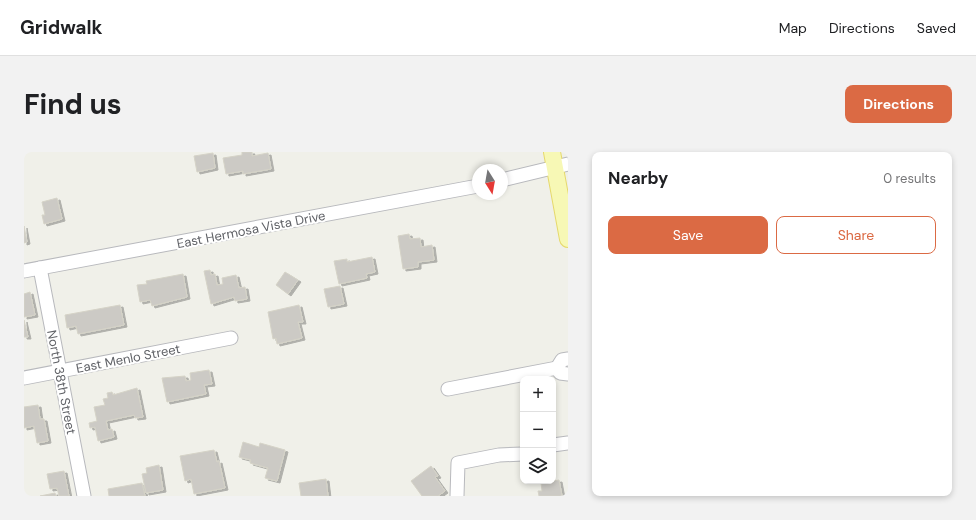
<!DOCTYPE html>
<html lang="en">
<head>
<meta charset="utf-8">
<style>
	body { margin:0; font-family:"DM Sans",sans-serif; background:#f2f2f2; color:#202124 }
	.controls { position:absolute; right:12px; bottom:12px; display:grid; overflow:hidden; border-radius:8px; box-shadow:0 2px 6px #0003 }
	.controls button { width:36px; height:36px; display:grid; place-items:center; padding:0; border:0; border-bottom:1px solid #e0e0e0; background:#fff; color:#202124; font:20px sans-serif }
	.compass { position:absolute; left:448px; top:12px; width:36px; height:36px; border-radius:50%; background:#fff; box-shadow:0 2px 6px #0003; rotate:169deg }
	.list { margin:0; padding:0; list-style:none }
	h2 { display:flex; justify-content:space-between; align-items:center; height:52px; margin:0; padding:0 16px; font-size:17px }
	h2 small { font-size:13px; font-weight:400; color:#757577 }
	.actions { display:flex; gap:8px; padding:12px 16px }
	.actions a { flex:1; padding:9px 0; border:1px solid #db6a44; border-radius:8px; text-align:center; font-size:14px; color:#db6a44 }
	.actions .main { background:#db6a44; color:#fff }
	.icon { flex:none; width:22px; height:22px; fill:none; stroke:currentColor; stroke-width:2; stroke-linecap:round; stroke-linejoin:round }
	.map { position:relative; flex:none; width:544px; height:344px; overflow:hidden; border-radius:8px }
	header { display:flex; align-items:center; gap:24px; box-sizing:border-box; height:56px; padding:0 20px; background:#fff; border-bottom:1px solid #e0e0e0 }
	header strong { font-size:19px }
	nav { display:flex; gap:22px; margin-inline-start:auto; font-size:14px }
	.intro { display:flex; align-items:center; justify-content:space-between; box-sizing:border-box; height:96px; padding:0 24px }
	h1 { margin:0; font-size:28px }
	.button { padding:10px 18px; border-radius:8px; background:#db6a44; color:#fff; font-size:14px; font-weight:700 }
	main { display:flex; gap:24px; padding:0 24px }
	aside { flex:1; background:#fff; border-radius:8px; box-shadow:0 2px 6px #0003 }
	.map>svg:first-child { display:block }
</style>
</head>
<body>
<header>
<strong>Gridwalk</strong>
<nav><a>Map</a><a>Directions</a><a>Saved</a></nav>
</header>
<div class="intro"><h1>Find us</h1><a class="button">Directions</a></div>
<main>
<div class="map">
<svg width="544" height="344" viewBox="0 0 544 344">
	<defs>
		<filter id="shadow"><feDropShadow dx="3" dy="2" stdDeviation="0" flood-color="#0004"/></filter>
	</defs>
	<rect width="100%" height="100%" fill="#f0f0e9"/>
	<g fill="#cccac5" stroke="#d5d3c7" filter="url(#shadow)">
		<path d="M218,0H228V4L244,1L247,17L219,22V19L202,22L199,6L218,3Z"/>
		<path d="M189,1L191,16L173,20L170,4Z"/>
		<path d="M33,46L38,67L20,72L18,63H21L18,50Z"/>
		<path d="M0,74L3,90L0,91Z"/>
		<path d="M385,82L386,87L396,86L397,95L408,93L410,108L394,110V115L379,117L374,84Z"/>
		<path d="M348,105L351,120L342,122L343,126L315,132L310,109L323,107V110Z"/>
		<path d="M186,118L187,123L191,122L193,133L199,132L198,126L212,123L215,136L221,135L223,147L211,149L210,145L187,152L180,119Z"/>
		<path d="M261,120L274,128L264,142L252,133Z"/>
		<path d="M159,122L163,145L128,154L126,148L116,150L113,133L123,132L122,129Z"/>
		<path d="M316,134L320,152L304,155L300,137Z"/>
		<path d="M6,140L11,163L0,165V142Z"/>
		<path d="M96,153L100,173L54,182L52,174L43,176L41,163Z"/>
		<path d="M275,153L279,170H274L278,186L253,192L252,186L249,187L244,160Z"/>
		<path d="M0,168L4,185H0Z"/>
		<path d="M185,218L188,232L180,233L182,242L143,250L138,226L161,224L162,229L167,228L166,221Z"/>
		<path d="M113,236L119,265L111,266L110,263L82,269L84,278L88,277L90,285L74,289L71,275L66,276L65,271L73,269L70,255L81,253L79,247L84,246L83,241L88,240L89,243Z"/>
		<path d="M14,253L16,267H20L24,289L13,291L10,274L0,276V255Z"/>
		<path d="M219,290L235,295L236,291L261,298L253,329L241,326L244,316L226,311L227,308L215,305Z"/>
		<path d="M190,298L193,310L195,309L201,336L170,342L167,327L161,329L156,304Z"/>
		<path d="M135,313L139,338L122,341L118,322L123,321L122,316Z"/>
		<path d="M407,314L414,324L411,325L421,339L414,344H398L387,329Z"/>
		<path d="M40,319L45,344H35L33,336L26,337L23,322Z"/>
		<path d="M302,327L304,344H277L275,331Z"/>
		<path d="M535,328L538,344H515L514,339H518L517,331Z"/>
		<path d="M118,331L121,344H85L84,337Z"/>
		<path d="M31,341L32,344H16Z"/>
	</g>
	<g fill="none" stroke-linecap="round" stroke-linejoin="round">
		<defs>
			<g id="minor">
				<path d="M478,28L544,12"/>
				<path d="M16,116L60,344"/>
				<path d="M0,119L454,34"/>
				<path d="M533,216L538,208L544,207"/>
				<path d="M533,216L536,221L544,222"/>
				<path d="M0,226L207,186"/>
				<path d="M424,237L533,216"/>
				<path d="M529,293L544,291"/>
				<path d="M433,344L434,311L475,303L499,302"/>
			</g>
			<path id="major" d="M528,0L544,87"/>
		</defs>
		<use href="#minor" stroke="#b8b9bd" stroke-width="15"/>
		<use href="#major" stroke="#e6d96c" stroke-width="18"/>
		<use href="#minor" stroke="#fff" stroke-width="13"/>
		<use href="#major" stroke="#f7f8b5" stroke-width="16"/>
	</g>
	<g text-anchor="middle" stroke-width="4" stroke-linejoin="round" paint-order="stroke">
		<g font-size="13" fill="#606267" stroke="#fff">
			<text transform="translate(227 77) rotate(-11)" y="5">East Hermosa Vista Drive</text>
			<text transform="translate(104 206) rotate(-11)" y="5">East Menlo Street</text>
			<text transform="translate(38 230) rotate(79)" y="5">North 38th Street</text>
		</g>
	</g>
</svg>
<div class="controls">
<button>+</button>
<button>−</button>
<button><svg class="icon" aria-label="layers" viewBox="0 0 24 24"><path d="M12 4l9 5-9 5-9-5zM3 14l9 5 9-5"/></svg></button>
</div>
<svg class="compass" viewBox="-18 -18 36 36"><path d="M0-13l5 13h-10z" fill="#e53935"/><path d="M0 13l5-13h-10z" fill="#757577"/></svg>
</div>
<aside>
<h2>Nearby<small>0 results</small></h2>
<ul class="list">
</ul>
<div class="actions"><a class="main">Save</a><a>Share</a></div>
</aside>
</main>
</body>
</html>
